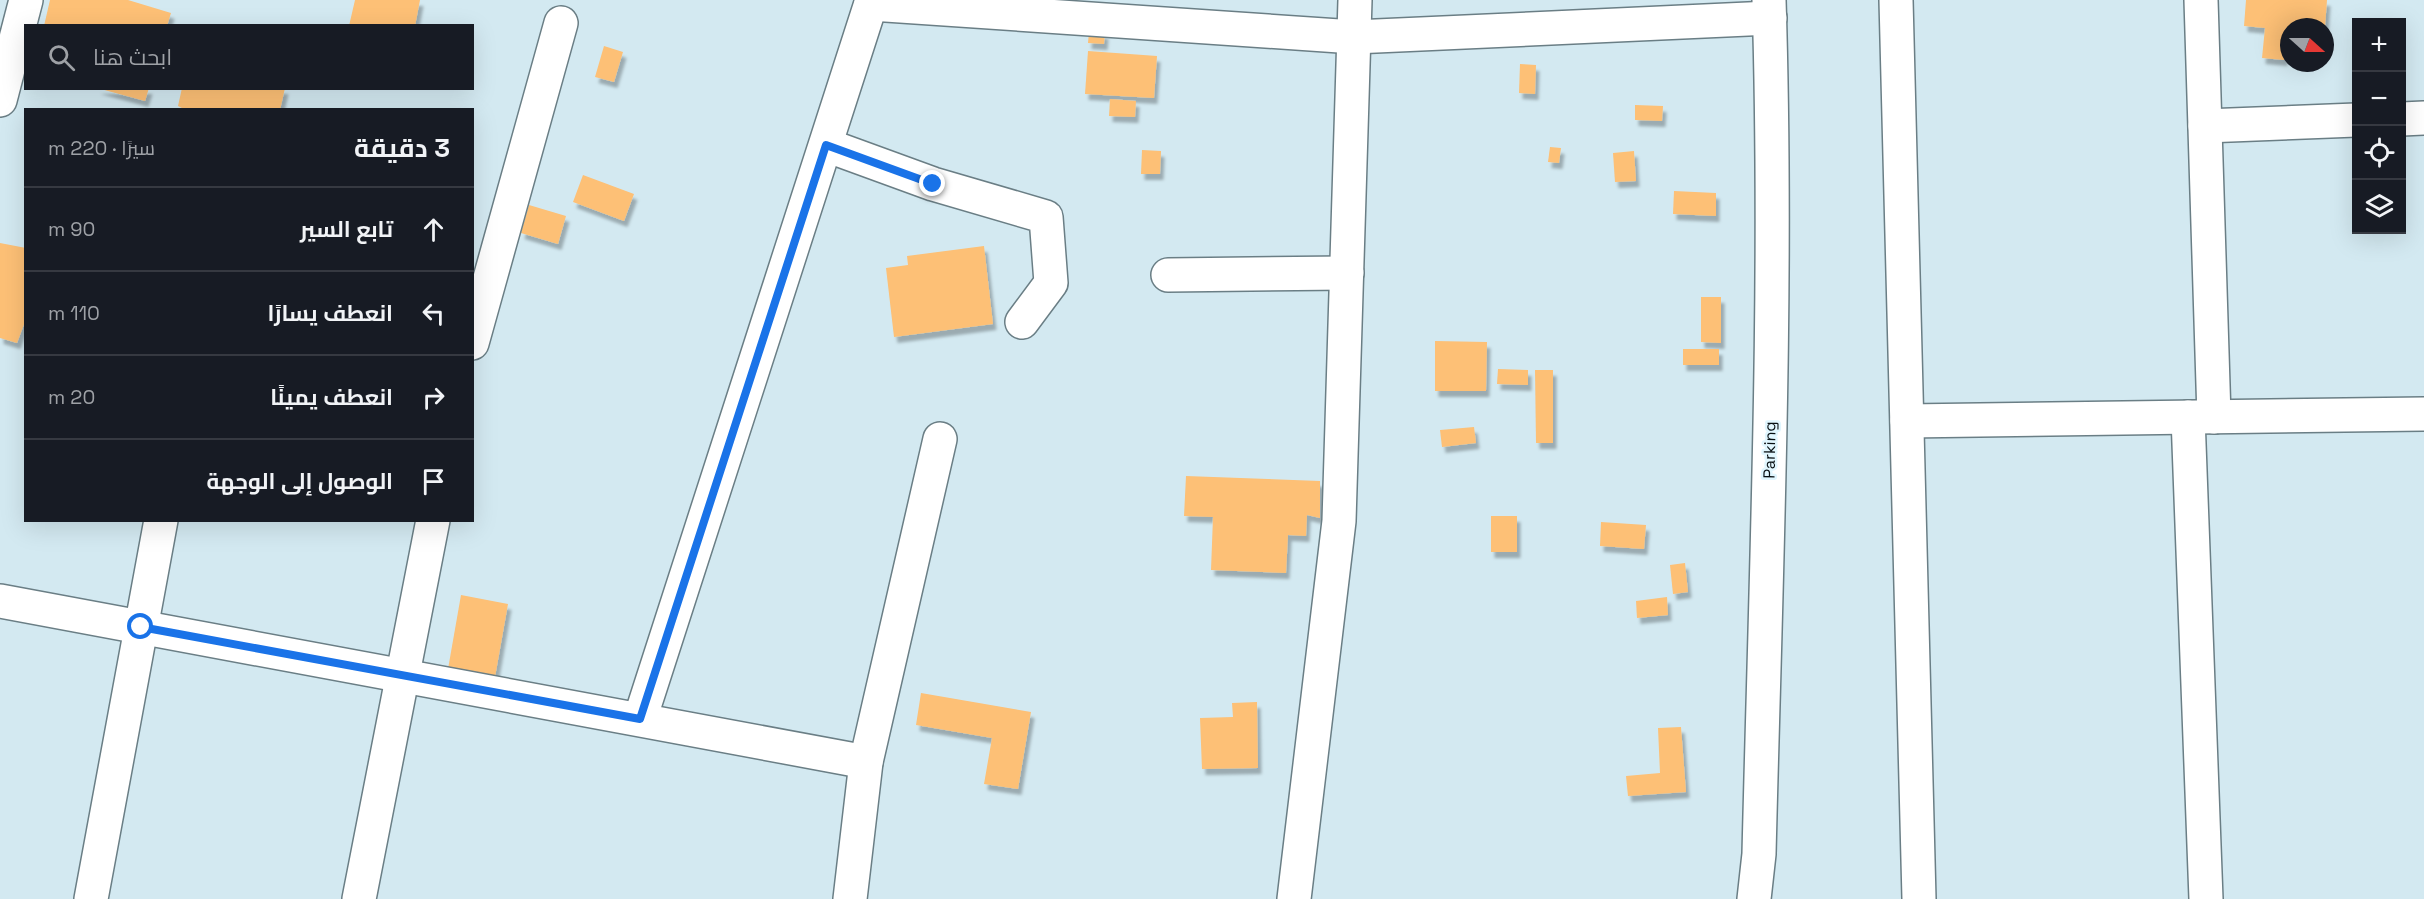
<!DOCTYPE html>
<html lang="ar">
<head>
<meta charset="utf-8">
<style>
	body { margin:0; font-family:"Space Grotesk",Cairo,sans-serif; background:#242831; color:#f1f3f6; direction:rtl }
	.controls { position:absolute; right:18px; top:18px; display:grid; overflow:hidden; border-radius:0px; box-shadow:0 6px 24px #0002 }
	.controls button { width:54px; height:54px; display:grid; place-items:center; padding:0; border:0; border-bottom:2px solid #363941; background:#171b24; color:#f1f3f6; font:30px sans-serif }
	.compass { position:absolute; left:2280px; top:18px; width:54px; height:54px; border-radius:50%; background:#171b24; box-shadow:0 6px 24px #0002; rotate:111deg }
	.stop { position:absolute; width:18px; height:18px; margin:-14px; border:4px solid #1a73e8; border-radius:50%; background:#fff }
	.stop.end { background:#1a73e8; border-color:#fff; box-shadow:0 2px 6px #0008 }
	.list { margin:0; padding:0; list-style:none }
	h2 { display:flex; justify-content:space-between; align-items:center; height:78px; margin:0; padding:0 24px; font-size:26px }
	h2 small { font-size:20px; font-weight:400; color:#9ea1a6 }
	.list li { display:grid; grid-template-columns:39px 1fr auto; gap:18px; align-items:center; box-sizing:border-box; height:84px; padding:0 24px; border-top:2px solid #363941 }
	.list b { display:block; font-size:22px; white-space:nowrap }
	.list em { font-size:20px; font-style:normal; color:#9ea1a6 }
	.icon { flex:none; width:33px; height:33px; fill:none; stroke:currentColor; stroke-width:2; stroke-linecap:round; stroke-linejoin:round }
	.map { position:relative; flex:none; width:2424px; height:899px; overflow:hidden; direction:ltr }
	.search { position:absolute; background:#171b24; box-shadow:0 6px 24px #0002; left:24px; top:24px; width:450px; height:66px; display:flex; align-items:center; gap:15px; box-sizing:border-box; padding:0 21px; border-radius:0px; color:#9ea1a6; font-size:22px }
	.panel { position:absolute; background:#171b24; box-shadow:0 6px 24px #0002; left:24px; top:108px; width:450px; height:414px; border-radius:0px; direction:rtl }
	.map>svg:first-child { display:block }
</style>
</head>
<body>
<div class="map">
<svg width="2424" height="899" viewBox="0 0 2424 899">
	<defs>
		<filter id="shadow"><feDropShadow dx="3.5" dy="6" stdDeviation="1.5" flood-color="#0004"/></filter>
	</defs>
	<rect width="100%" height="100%" fill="#d3e9f1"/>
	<g fill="#fdc076" filter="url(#shadow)">
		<path d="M50,0H128L171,13L167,26H44Z"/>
		<path d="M355,0H420L415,26H349Z"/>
		<path d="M2246,0H2327L2325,27H2289V55H2285L2284,60L2262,58L2265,28L2244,26Z"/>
		<path d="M1089,32L1105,33L1104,44L1088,43Z"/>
		<path d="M604,46L623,52L614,82L595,77Z"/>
		<path d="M1088,51L1157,56L1154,98L1085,94Z"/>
		<path d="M1520,64L1536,65L1535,94L1519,93Z"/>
		<path d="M97,88H149L145,101Z"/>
		<path d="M182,88H285L280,110H186L178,106Z"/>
		<path d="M1110,99L1136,101L1135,117L1109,116Z"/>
		<path d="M1635,105L1663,106L1662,121L1635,120Z"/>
		<path d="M1550,147L1561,148L1559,163L1548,162Z"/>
		<path d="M1142,150L1161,151L1160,174H1141Z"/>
		<path d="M1634,151L1636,181L1615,182L1613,153Z"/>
		<path d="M583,175L634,194L624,221L573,202Z"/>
		<path d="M1674,191L1716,193V216L1673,214Z"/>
		<path d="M529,205L566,216L558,244L521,233Z"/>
		<path d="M0,243L26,248V319L17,343L0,338Z"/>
		<path d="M984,246L993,324L894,337L886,268L908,265L907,256Z"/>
		<path d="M1701,297H1721V343L1701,342Z"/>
		<path d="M1435,341L1487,342L1486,391H1435Z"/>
		<rect x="1683" y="349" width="36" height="16"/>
		<path d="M1498,369L1528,370V385L1497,384Z"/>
		<path d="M1535,370H1553V443H1536Z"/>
		<path d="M1474,427L1476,443L1442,447L1440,430Z"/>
		<path d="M1186,476L1320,481V518L1307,515L1306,536L1288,535L1286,573L1211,570L1213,517L1184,516Z"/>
		<rect x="1491" y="516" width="26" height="36"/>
		<path d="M1601,522L1646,525L1644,549L1600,546Z"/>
		<path d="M1685,563L1688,592L1673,594L1670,565Z"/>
		<path d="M461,595L508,604L495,677L448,669Z"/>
		<path d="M1667,597L1668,615L1637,618L1636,601Z"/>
		<path d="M921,693L1031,712L1018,789L984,784L992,738L916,725Z"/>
		<path d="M1257,702L1258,768L1202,769L1200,718L1233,717L1232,703Z"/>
		<path d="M1681,727L1686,792L1628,796L1626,776L1660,773L1658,728Z"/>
	</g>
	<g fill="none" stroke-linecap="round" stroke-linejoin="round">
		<defs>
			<g id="minor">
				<path d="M1896,0L1919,899"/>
				<path d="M2201,0L2214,417"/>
				<path d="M871,4L1354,37L1770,18"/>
				<path d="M0,100L26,0"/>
				<path d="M2402,119L2424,118"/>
				<path d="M2205,126L2356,120"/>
				<path d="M826,145L933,184L1046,217L1051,283L1022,322"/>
				<path d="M1168,275L1347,273"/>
				<path d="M472,343L561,23"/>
				<path d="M2188,417L2206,899"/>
				<path d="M1907,421L2424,414"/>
				<path d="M0,601L866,762"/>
				<path d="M640,719L872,0"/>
				<path d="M91,899L161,520"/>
				<path d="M359,899L433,520"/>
				<path d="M850,899L866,762L940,439"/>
				<path d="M1294,899L1339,521L1355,0"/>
				<path d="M1754,899L1759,854C1766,570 1778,285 1769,0"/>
			</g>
		</defs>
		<use href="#minor" stroke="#6a7e85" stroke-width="36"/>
		<use href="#minor" stroke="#fff" stroke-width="33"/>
	</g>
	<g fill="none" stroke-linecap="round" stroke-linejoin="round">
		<path stroke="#1a73e8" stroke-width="8" d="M141,627L640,719L826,145L933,184"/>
	</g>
	<g text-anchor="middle" stroke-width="5" stroke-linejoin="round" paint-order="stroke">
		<g font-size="16" fill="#080f12" stroke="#e1f6fe">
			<text transform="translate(1769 450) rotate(-89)" y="6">Parking</text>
		</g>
	</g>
</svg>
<div class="controls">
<button>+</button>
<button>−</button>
<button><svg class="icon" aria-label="locate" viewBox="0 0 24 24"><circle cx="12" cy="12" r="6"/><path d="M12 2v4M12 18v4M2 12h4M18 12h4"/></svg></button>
<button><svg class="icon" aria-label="layers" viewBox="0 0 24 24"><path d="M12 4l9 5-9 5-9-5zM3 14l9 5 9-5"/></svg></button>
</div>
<svg class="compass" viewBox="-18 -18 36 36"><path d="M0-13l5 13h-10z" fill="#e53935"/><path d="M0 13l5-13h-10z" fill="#9ea1a6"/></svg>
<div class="stop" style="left:141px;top:627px"></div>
<div class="stop end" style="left:933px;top:184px"></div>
<div class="search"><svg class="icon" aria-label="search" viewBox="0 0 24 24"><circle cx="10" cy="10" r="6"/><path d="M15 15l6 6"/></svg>ابحث هنا</div>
<section class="panel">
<h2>3 دقيقة<small>سيرًا · 220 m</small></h2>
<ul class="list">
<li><svg class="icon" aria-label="ahead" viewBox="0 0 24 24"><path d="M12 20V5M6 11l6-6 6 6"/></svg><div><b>تابع السير</b></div><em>90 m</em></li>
<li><svg class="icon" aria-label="left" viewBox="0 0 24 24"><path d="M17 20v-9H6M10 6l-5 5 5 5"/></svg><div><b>انعطف يسارًا</b></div><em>110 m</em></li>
<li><svg class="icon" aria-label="right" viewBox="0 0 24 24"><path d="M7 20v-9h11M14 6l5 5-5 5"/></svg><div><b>انعطف يمينًا</b></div><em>20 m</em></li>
<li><svg class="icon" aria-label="arrive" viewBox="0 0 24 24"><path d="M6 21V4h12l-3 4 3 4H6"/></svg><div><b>الوصول إلى الوجهة</b></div></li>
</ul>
</section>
</div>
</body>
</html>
